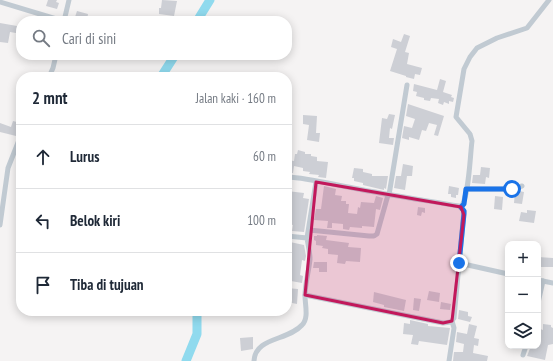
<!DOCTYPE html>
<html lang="id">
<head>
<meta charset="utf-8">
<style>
	body { margin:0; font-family:"PT Sans Narrow",sans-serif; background:#f2f2f3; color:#1f2937 }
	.controls { position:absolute; right:12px; bottom:12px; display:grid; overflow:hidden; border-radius:8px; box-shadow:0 2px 10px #0003 }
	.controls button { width:36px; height:36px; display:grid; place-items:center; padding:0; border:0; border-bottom:1px solid #e0e1e3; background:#fff; color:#1f2937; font:20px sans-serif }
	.stop { position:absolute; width:12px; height:12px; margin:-9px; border:3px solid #1a73e8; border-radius:50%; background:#fff }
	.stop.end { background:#1a73e8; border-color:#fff; box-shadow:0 1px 4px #0008 }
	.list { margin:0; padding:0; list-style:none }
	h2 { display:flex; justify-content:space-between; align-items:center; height:52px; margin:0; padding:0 16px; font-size:17px }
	h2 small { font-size:13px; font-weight:400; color:#747a83 }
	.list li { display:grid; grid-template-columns:26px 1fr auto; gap:12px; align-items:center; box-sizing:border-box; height:64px; padding:0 16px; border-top:1px solid #e0e1e3 }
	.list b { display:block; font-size:15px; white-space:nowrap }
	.list em { font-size:13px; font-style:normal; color:#747a83 }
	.icon { flex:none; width:22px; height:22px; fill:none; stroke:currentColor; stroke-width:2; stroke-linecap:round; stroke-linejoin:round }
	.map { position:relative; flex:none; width:553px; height:361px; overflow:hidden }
	.search { position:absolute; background:#fff; box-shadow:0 2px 10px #0003; left:16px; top:16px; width:276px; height:44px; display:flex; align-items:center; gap:10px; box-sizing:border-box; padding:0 14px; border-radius:16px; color:#747a83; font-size:15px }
	.panel { position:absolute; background:#fff; box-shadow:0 2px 10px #0003; left:16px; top:72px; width:276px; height:244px; border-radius:16px }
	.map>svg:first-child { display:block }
</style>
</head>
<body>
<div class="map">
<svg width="553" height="361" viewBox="0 0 553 361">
	<rect width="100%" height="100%" fill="#f5f3f3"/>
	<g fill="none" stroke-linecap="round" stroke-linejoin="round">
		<g stroke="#90daee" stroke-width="9">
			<path d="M197,21L210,0"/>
			<path d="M161,77L175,55"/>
			<path d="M186,361L197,334V311"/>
		</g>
	</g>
	<g fill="#cdcfd5">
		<path d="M48,0H57L56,2L59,3L57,9L46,6Z"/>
		<path d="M162,0L177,1L174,16L159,14V8H161Z"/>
		<path d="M77,11L88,14L87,21H69L70,16L75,17Z"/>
		<path d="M0,23L17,26L16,33L10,32L8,43L0,42Z"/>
		<path d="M404,34L410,36L405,52L409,53L407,64L422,68L420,75L415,74L414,79L406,77V76L390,71L397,49L391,47L393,39L401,42Z"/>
		<path d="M440,79L446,81L443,92L452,95L451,97L454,98L453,102L449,101V104L444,102L443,105L438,103L439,99L431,98L430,101L424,100V98L416,96L417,92L413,91L414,84L437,90Z"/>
		<path d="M408,104L444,116L438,136L434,135L437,125L429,123L426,131L422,130L419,140L409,137V140L402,138L404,126L412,128L415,119L406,116Z"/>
		<path d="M389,114L395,115L392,129L390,128L389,138H394L393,145L379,143L382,118L387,119Z"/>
		<path d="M303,115L317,116L316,133H320L319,142L307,140L309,125L303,124Z"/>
		<path d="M13,121L21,123L16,136L0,132V123L11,127Z"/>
		<path d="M298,150L305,152V154H311V156L317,157V161L328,162L326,178L318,177L319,175L309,174L310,172L303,171V168L294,166L293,173H287V160L294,161L295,154H297Z"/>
		<path d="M403,164L413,166L412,176H407L405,190L394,188L396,176H401Z"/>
		<path d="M481,167L490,168L489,178L486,177L485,184L472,183L473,175H480Z"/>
		<path d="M354,168L363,169V172L372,174V176H388L386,189L384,188V190L363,185V183L354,181V178H352Z"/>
		<path d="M324,186L336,189L335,195L342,196L341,201H346V204H349L348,213L357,214L358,207L360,208L361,202L374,203L376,196L383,198L380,210L376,209L374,227L362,226V228L350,227L349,230L343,229V224L332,223V228H327L328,221L314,220L316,209H321Z"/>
		<path d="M449,186L459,188L458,195H456V198L451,197V194H448Z"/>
		<path d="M287,191L304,193L303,198L309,199L304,232L292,231L293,225L287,224Z"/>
		<path d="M519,191L524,192L522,204L514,203L515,192Z"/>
		<path d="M495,196L503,197L502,210L494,209Z"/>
		<path d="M418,207L425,208V213L422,212L421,216L417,215Z"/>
		<path d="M527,210L536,211L534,223L519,221L521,212L527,213Z"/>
		<path d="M317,235L327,236L326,240L349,243L348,247L361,248L360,262L346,261L345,264L337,263L338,255L328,254V249L322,248L323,246L316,245V241L314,240V236H317Z"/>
		<path d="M290,242L304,245L306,256L305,261L302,260L300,275L303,276L302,283L291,281L292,276L287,275V244H290Z"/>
		<path d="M538,257L553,258V267H538Z"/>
		<path d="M314,262H327V272H319V268H313Z"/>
		<path d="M287,288L298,289L297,304L287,302Z"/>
		<path d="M429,291L440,293L439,302L427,300Z"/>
		<path d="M374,292L406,300L404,311L384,307V305L373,302Z"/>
		<path d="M414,298L421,299L419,311L413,310Z"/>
		<path d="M441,302L451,304L450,310L440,309Z"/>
		<path d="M459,310L468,312V316L472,317L470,322L458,319Z"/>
		<path d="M410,320L428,324V326L450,328L447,345L419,341L418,345L411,344L413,335L403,334L404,323L410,324Z"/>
		<path d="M469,324L477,326L474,338L479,339L478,346L474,345L473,353L488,356L487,361H453L454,352H463L464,344L456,342L457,332L467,334Z"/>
		<path d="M543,324L551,325V327L553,328V344L548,345L545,360L527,356L531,346H538V328L543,330Z"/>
		<path d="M253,337V349L241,351L240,338Z"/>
	</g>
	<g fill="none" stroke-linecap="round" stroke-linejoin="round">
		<g stroke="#c1cad2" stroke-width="5">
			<path d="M0,2L63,21"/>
			<path d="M64,21L69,0"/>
			<path d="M49,77L53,68L56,55"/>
			<path d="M287,177C309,178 331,184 353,188C388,195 423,200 459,206L464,211L454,318L451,322L443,323L305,295"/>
			<path d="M466,189H512L522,186"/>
			<path d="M389,195L407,85"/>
			<path d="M461,207C469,197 470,156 472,141L470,134L456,117L464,69L470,57L477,48L497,38L527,28L549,0"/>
			<path d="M0,225L8,168L21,135"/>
			<path d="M309,230L369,236H374L377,234L388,195"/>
			<path d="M307,238L316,182"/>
			<path d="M459,263L508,274"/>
			<path d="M538,280L553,283"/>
			<path d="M538,303L543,281"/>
			<path d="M523,355L526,346"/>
			<path d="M254,361C255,337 288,341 302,325C309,318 305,305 305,296C305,283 309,271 310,259C310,252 308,245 307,238L287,236"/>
			<path d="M449,361L454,328L452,321"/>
		</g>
	</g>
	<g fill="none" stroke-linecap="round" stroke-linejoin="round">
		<path stroke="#1a73e8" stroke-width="5" d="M459,263L464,214V211L461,207L464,204L466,189H512"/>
	</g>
	<path fill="#c2185b" fill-opacity="0.2" stroke="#c2185b" stroke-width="3" stroke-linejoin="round" d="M316,182L461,207L464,215L452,321L443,323L305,295Z"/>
</svg>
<div class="controls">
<button>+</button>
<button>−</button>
<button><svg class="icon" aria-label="layers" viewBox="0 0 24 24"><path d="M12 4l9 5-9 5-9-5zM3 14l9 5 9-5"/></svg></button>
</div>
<div class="stop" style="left:512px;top:189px"></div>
<div class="stop end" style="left:459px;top:263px"></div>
<div class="search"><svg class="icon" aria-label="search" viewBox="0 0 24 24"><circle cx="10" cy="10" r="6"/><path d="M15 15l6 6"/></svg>Cari di sini</div>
<section class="panel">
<h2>2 mnt<small>Jalan kaki · 160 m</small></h2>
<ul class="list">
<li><svg class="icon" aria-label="ahead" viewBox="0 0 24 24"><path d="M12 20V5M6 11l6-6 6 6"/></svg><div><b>Lurus</b></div><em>60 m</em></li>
<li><svg class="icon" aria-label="left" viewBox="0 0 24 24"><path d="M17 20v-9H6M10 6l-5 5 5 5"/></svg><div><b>Belok kiri</b></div><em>100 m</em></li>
<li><svg class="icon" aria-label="arrive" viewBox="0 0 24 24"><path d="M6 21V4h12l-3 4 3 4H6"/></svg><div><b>Tiba di tujuan</b></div></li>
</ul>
</section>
</div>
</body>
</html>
